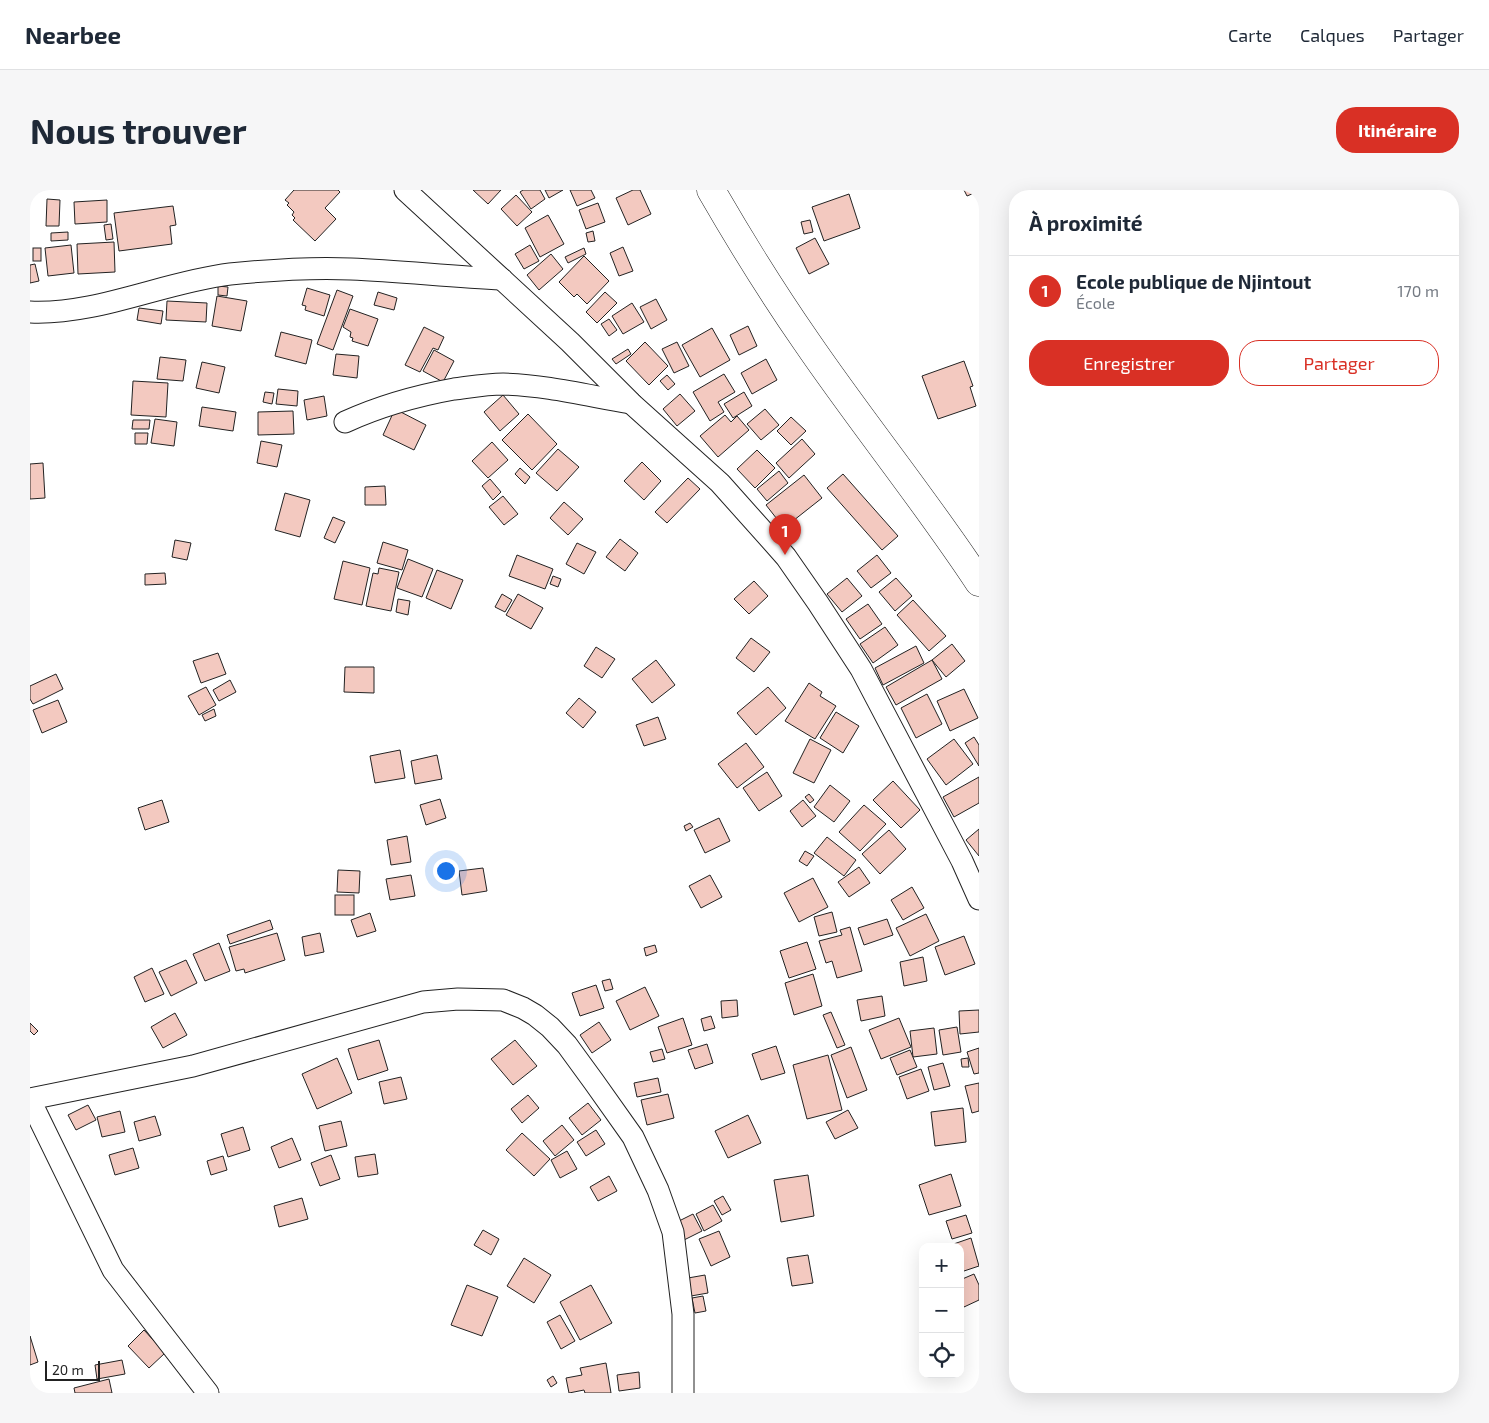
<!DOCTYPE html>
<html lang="fr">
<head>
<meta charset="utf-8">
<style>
	body { margin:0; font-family:"Exo 2",sans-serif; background:#f6f6f7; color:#1f2937 }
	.controls { position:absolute; right:15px; bottom:15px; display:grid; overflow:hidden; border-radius:10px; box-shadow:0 5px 20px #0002 }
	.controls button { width:45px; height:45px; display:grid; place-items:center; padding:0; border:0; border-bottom:1px solid #e0e1e3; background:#fff; color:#1f2937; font:25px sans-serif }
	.scale { position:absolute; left:15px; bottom:12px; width:55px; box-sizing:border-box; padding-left:5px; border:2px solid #222; border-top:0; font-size:14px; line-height:18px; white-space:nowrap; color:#222; -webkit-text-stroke:4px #fff; paint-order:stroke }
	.you { position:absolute; left:415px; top:680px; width:18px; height:18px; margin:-12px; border:4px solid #fff; border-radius:50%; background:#1a73e8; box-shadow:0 0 0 8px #1a73e833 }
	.badge { display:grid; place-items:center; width:32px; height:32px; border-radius:50%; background:#d93025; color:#fff; font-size:16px; font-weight:700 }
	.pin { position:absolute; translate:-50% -41px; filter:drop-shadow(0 1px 2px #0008) }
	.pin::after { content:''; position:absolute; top:26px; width:18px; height:15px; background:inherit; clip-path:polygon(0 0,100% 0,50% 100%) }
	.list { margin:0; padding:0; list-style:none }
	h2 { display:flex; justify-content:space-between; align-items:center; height:65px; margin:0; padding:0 20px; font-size:21px }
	h2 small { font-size:16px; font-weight:400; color:#747a83 }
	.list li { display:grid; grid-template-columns:32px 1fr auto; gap:15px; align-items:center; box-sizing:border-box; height:70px; padding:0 20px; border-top:1px solid #e0e1e3 }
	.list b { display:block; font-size:19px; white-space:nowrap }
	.list p { margin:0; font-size:16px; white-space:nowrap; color:#747a83 }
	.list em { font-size:16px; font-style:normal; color:#747a83 }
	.actions { display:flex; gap:10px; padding:15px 20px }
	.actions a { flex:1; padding:11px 0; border:1px solid #d93025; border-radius:20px; text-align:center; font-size:18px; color:#d93025 }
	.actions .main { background:#d93025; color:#fff }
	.icon { flex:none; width:28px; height:28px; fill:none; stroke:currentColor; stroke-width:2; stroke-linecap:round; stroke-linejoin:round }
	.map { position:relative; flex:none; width:949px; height:1203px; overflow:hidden; border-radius:20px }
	header { display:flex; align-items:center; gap:30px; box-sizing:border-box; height:70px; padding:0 25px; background:#fff; border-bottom:1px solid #e0e1e3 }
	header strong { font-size:24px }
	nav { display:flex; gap:28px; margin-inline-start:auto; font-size:18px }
	.intro { display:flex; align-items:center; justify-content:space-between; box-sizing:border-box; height:120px; padding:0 30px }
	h1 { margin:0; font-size:35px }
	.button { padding:12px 22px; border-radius:20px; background:#d93025; color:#fff; font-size:18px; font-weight:700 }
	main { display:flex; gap:30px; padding:0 30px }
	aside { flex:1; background:#fff; border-radius:20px; box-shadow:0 5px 20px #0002 }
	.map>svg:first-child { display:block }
</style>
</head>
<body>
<header>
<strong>Nearbee</strong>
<nav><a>Carte</a><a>Calques</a><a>Partager</a></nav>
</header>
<div class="intro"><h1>Nous trouver</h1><a class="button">Itinéraire</a></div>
<main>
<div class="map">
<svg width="949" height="1203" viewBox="0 0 949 1203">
	<rect width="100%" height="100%" fill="#fff"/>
	<g fill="#f3c9c0" stroke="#222">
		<path d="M264,0H308L310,2L295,18L306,29L285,51L263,30L265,28L262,25L264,22L257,15L259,13L255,10Z"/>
		<path d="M443,0H471L458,14Z"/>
		<path d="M493,0H510L515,9L501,19L490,2Z"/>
		<path d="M515,0H533L519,8Z"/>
		<path d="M540,0H561L565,8L547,16Z"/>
		<path d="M603,0H610L621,24L598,35L586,8Z"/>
		<path d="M934,0H949V1L937,6Z"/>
		<path d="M819,4L830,38L794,51L782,17Z"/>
		<path d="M486,5L502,22L487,36L471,19Z"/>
		<path d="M17,9L30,10L29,36H16Z"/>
		<path d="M77,10V32L45,34L44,12Z"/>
		<path d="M568,13L575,32L556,39L549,20Z"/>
		<path d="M143,16L146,35L140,36L142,54L89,61L84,23Z"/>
		<path d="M518,25L534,54L510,67L495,38Z"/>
		<path d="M780,30L783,42L774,44L771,32Z"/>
		<path d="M81,34L83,49L76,50L74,35Z"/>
		<path d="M563,41L565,51L558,52L556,43Z"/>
		<path d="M38,42V50L21,51V43Z"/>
		<path d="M785,48L799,74L779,84L766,58Z"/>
		<path d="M84,52L85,82L48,84L47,54Z"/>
		<path d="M41,55L44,83L18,86L15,58Z"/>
		<path d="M500,55L509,71L494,79L485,64Z"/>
		<path d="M593,57L603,81L589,86L580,63Z"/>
		<rect x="3" y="58" width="8" height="13"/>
		<path d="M554,58L556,64L538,73L535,67Z"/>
		<path d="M521,64L533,79L509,100L497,85Z"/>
		<path d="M554,66L579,91L557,114L547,104L544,107L529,92Z"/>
		<path d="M5,74L9,91L0,93V75Z"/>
		<path d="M188,96L198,97L197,106L188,105Z"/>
		<path d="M277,98L300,105L294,126L275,120L276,116L272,115Z"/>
		<path d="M307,100L323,106L303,160L287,154Z"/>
		<path d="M348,102L367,108L364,120L344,115Z"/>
		<path d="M575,102L587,113L567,133L556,122Z"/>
		<path d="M187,106L217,111L211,141L182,136Z"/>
		<path d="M626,109L637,130L621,139L610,117Z"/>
		<path d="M137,111L177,113L176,132L136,130Z"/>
		<path d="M602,113L614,132L593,144L582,126Z"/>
		<path d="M109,118L133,121L131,134L107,130Z"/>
		<path d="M320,119L348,129L338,156L322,151L323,148L320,147L321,142L313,137Z"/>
		<path d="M579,129L587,140L579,146L571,134Z"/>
		<path d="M718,136L727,156L709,165L700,145Z"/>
		<path d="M394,137L414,147L408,160L403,158L390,182L375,175Z"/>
		<path d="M682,138L700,170L670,187L652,155Z"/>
		<path d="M251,142L282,150L276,174L245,166Z"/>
		<path d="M615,152L638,176L619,195L596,171Z"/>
		<path d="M647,152L659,176L644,183L632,159Z"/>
		<path d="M598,159L601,164L586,174L582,169Z"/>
		<path d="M404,160L424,171L413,192L393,181Z"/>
		<path d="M306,164L329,166L327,188L303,185Z"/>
		<path d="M130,167L156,170L153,191L127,189Z"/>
		<path d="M736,169L747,190L722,204L711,183Z"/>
		<path d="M934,171L943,196L940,197L946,216L908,229L892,186Z"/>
		<path d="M172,172L195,177L189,203L166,198Z"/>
		<path d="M694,184L705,202L688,212L694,222L680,231L663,202Z"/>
		<path d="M637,185L645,194L638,200L630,191Z"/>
		<path d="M103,191L138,193L136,227L101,225Z"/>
		<path d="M248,199L268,201L267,216L246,214Z"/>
		<path d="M235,202L244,203L242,214L233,212Z"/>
		<path d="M714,202L722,216L703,228L694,214Z"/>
		<path d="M650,204L665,221L647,236L633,219Z"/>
		<path d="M473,205L489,224L470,241L454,222Z"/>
		<path d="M294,206L297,226L277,230L274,210Z"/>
		<path d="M172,217L206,222L203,241L169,236Z"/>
		<path d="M365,219L396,235L384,260L353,245Z"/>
		<path d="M735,219L749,235L731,250L717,234Z"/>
		<path d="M263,221L264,244L228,245V222Z"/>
		<path d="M498,224L527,254L502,280L472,250Z"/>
		<path d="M695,225L701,232L707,226L719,240L688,267L670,246Z"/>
		<path d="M761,227L776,241L761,255L747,241Z"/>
		<path d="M125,229L147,232L144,256L121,253Z"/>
		<path d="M103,230H120L119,239H102Z"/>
		<path d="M105,243H118L117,254H105Z"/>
		<path d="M772,249L785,264L759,288L746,273Z"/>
		<path d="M231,251L252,255L247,277L227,273Z"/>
		<path d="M462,252L478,270L458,288L442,271Z"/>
		<path d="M528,259L549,277L527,301L506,283Z"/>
		<path d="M727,260L745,278L725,298L707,279Z"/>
		<path d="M612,272L631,291L614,310L594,291Z"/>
		<path d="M13,273L15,308L0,309V274Z"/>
		<path d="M490,278L500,287L495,294L485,284Z"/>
		<path d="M749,281L758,293L737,311L727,299Z"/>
		<path d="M813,284L868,346L852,360L797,298Z"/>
		<path d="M774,285L792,308L754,338L736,315Z"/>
		<path d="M658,288L670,299L637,333L625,322Z"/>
		<path d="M460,289L471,302L463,310L452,296Z"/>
		<path d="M355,296L356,315H335V297Z"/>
		<path d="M255,303L280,310L270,347L245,340Z"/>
		<path d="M473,306L488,324L474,335L459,317Z"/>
		<path d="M534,312L553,329L538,345L520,328Z"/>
		<path d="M303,327L315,332L305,353L294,348Z"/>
		<path d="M590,349L608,363L595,381L576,367Z"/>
		<path d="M145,350L161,353L157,370L142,367Z"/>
		<path d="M353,352L378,360L372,380L347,373Z"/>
		<path d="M547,353L566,362L554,384L536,374Z"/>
		<path d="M487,365L523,379L515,399L479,386Z"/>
		<path d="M847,365L861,383L841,398L827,381Z"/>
		<path d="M378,369L403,379L392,407L367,398Z"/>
		<path d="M313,371L340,378L332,415L304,409Z"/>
		<path d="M349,378L369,382L361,421L336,416L343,383L348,384Z"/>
		<path d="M407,380L433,390L421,419L396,408Z"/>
		<path d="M135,383L136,394L115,395V384Z"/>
		<path d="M523,386L531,389L528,397L520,394Z"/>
		<path d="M817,388L832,406L812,422L797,404Z"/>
		<path d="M866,388L882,406L865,421L849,402Z"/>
		<path d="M724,391L738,406L719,424L704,409Z"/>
		<path d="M472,404L482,410L475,422L465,417Z"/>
		<path d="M488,404L513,418L501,439L476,425Z"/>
		<path d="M368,409L380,411L378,425L366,422Z"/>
		<path d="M883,410L916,446L899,461L867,425Z"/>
		<path d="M838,414L852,434L830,449L816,429Z"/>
		<path d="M855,437L868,455L843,473L830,454Z"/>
		<path d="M721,448L740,462L724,482L706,468Z"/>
		<path d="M922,454L935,471L916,487L902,470Z"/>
		<path d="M886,456L894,473L853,495L845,478Z"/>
		<path d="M566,457L585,469L572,488L554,476Z"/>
		<path d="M188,463L196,484L171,493L163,471Z"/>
		<path d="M626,470L645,495L622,513L602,489Z"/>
		<path d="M902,470L912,489L866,515L856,497Z"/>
		<path d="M315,477H344V503L314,502Z"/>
		<path d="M26,484L33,499L3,514L0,509V496Z"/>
		<path d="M200,490L206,502L189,511L183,500Z"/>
		<path d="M779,493L792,502L790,506L806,516L785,549L755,531Z"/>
		<path d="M176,497L186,515L169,525L158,506Z"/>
		<path d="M738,497L756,518L726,545L707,523Z"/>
		<path d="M934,499L948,528L920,541L907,511Z"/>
		<path d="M897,504L912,534L886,548L871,518Z"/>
		<path d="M549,508L566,522L553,538L536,523Z"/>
		<path d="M28,510L37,532L12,543L3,520Z"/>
		<path d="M184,519L186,526L175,531L172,525Z"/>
		<path d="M806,522L829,536L813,563L790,548Z"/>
		<path d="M628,527L636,549L614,556L606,535Z"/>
		<path d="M944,547L949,555V576L935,553Z"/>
		<path d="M780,549L801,560L784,593L763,583Z"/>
		<path d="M924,549L943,574L916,595L897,569Z"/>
		<path d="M716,553L734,577L707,598L688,574Z"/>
		<path d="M370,560L375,588L345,593L340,566Z"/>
		<path d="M407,565L412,589L385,594L381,571Z"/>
		<path d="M737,582L752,606L729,621L713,598Z"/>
		<path d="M949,587V613L924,627L913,607Z"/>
		<path d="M863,591L890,620L871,638L843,610Z"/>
		<path d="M800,595L820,611L804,632L784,617Z"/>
		<path d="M779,604L784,610L780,613L775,607Z"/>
		<path d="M410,609L416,628L396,635L390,615Z"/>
		<path d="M132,610L139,632L115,640L108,618Z"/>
		<path d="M773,610L786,626L772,637L760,621Z"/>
		<path d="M834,615L856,634L830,661L809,642Z"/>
		<path d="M689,628L700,651L675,663L664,640Z"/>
		<path d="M660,633L663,637L656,641L654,636Z"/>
		<path d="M949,639V666L936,650Z"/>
		<path d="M859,640L876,659L850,684L832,664Z"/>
		<path d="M377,646L381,672L361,675L357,650Z"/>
		<path d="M797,647L826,670L814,686L784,663Z"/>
		<path d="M775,661L784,666L777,676L769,671Z"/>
		<path d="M829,677L840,693L819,707L808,692Z"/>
		<path d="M453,678L457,701L432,705L429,681Z"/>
		<path d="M308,680L330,681L329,703L307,702Z"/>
		<path d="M381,685L385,706L360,710L356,689Z"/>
		<path d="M680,685L692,707L671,718L659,696Z"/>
		<path d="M783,688L798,717L769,732L754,703Z"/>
		<path d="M882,697L894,718L873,730L861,710Z"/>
		<rect x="305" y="705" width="19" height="20"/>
		<path d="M802,722L807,742L789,746L784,727Z"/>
		<path d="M340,723L346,741L327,747L321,730Z"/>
		<path d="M896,724L909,751L880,766L866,738Z"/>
		<path d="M857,729L863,745L834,755L828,738Z"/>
		<path d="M240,730L243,739L200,754L197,745Z"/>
		<path d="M820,737L832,781L807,788L802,771L796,773L789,751L812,745L810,740Z"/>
		<path d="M247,743L255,770L215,783L214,779L206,781L199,757Z"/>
		<path d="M290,743L294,762L275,766L272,747Z"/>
		<path d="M934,746L945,774L915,785L905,757Z"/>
		<path d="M777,752L786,779L759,788L750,761Z"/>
		<path d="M189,753L200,781L175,791L163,764Z"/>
		<path d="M625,755L627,762L616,766L614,758Z"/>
		<path d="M893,767L897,791L874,796L870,772Z"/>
		<path d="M156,770L167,793L141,806L129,782Z"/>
		<path d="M122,778L134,804L115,812L104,787Z"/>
		<path d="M783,784L792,816L764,825L755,793Z"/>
		<path d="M580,789L583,799L575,801L572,791Z"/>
		<path d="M566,795L574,818L550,826L542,803Z"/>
		<path d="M615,797L629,826L600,840L586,811Z"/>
		<path d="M852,806L855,826L831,831L827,810Z"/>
		<path d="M707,810L708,826L692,828L691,811Z"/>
		<path d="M949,820V842L930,844L929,821Z"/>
		<path d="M801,822L815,855L807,858L793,825Z"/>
		<path d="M145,823L157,845L133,858L121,837Z"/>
		<path d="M681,826L685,838L674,841L671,829Z"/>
		<path d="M653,828L662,855L637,863L628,837Z"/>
		<path d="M869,828L881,857L851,869L839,840Z"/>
		<path d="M569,832L581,850L562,863L550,845Z"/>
		<path d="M0,833L8,841L4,845L0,841Z"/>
		<path d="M927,837L931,862L913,865L909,840Z"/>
		<path d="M904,838L907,864L883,867L880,841Z"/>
		<path d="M349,850L358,880L328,890L318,859Z"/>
		<path d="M485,850L507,876L483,895L461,869Z"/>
		<path d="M677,854L683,873L665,879L658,860Z"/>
		<path d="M746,856L755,883L731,890L722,864Z"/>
		<path d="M821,857L837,900L817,908L801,865Z"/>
		<path d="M949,858V883L944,884L937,862Z"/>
		<path d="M632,859L635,869L623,872L620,862Z"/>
		<path d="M880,860L887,877L867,885L860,868Z"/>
		<path d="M798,865L812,920L777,929L763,875Z"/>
		<path d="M307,868L322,903L287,919L272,884Z"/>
		<path d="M938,868L939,877H932L931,869Z"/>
		<path d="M913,873L920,896L904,900L898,877Z"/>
		<path d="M891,879L899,901L877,909L869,887Z"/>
		<path d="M371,887L377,909L354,914L349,892Z"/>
		<path d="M628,888L631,902L607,907L604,893Z"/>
		<path d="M949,893V921L942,923L935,896Z"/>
		<path d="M638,904L644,928L617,935L611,910Z"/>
		<path d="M498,905L509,918L492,933L481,919Z"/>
		<path d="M558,913L571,930L552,945L539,928Z"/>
		<path d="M58,915L66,930L46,940L38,925Z"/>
		<path d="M933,918L936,952L905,956L901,922Z"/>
		<path d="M818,920L828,938L805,949L796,932Z"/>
		<path d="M90,921L95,942L72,947L67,927Z"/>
		<path d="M718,925L731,953L698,968L685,941Z"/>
		<path d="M125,926L131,945L109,951L104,932Z"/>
		<path d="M311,931L317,956L295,961L289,936Z"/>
		<path d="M532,935L544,950L525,966L513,951Z"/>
		<path d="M213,937L220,960L198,967L191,944Z"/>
		<path d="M566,940L575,954L556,966L547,952Z"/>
		<path d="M492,943L520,969L504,986L476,960Z"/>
		<path d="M262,948L271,970L249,978L241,957Z"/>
		<path d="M103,958L109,978L85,985L79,965Z"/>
		<path d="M537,961L547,979L530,988L521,970Z"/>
		<path d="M345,964L348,984L328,987L325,967Z"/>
		<path d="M301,965L310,989L290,996L281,973Z"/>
		<path d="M193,966L197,980L181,985L177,971Z"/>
		<path d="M921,984L931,1016L899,1025L889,995Z"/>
		<path d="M778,985L784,1026L751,1032L744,990Z"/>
		<path d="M579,986L587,1001L568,1011L560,997Z"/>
		<path d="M693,1006L701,1020L692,1025L684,1011Z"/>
		<path d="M272,1008L278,1029L249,1037L244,1016Z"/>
		<path d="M683,1015L692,1031L674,1041L666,1024Z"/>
		<path d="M663,1024L672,1041L654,1050L645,1033Z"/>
		<path d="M936,1025L942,1043L922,1049L916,1031Z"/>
		<path d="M453,1040L469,1049L461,1065L444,1055Z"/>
		<path d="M689,1041L700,1067L681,1076L669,1049Z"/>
		<path d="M941,1048L949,1076L931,1082L930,1057H915Z"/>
		<path d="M778,1065L783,1093L762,1096L757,1068Z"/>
		<path d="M494,1068L521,1085L504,1113L477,1096Z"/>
		<path d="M944,1084L949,1095V1110L934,1117L930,1107V1090Z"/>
		<path d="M675,1085L678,1103L661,1106L658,1088Z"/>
		<path d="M437,1095L468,1107L452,1146L421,1135Z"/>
		<path d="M561,1095L582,1133L550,1150L530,1112Z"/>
		<path d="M673,1106L676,1121L665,1123L662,1108Z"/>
		<path d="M530,1125L545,1151L531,1159L517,1132Z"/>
		<path d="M114,1140L135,1163L119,1178L98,1156Z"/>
		<path d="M0,1146L8,1172L0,1175Z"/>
		<path d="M92,1170L95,1184L67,1189L65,1175Z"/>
		<path d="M576,1173L581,1203H555L554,1200L539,1203L536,1188L552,1185L550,1178Z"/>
		<path d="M609,1182L610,1198L589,1201L587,1185Z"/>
		<path d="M523,1186L527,1193L521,1197L517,1190Z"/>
		<path d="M79,1189L82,1203H45L44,1198Z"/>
	</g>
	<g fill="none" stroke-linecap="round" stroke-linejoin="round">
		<defs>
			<g id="minor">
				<path d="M375,0L540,152L601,213L690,293L756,367L788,413L831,479L932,671L949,709"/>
				<path d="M0,122C67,125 134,92 200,84C240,80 281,77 321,79C372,81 422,87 472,89"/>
				<path d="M315,232C350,216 385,206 424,199C440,197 457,194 473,194C516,195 559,206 601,213"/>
				<path d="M0,909L163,876L393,812L428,809L473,810L493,818L505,825L520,837L537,855L564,892L603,947L628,1000L643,1042L653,1124V1203"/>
				<path d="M0,910L83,1080L178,1203"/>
			</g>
			<path id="highway" d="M681,0C711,52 742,102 776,151C832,233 895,310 949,392"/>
		</defs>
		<use href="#minor" stroke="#222" stroke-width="23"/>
		<use href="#highway" stroke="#222" stroke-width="29"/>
		<use href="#minor" stroke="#fff" stroke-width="21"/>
		<use href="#highway" stroke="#fff" stroke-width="28"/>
	</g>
</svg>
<div class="controls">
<button>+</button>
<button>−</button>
<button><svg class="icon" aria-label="locate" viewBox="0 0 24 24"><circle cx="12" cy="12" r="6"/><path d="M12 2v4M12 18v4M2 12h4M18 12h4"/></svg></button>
</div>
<div class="scale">20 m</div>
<div class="you"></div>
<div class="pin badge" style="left:755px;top:365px">1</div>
</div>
<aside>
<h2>À proximité<small></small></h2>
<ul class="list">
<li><span class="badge">1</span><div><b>Ecole publique de Njintout</b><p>École</p></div><em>170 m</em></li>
</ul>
<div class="actions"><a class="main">Enregistrer</a><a>Partager</a></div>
</aside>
</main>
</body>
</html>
